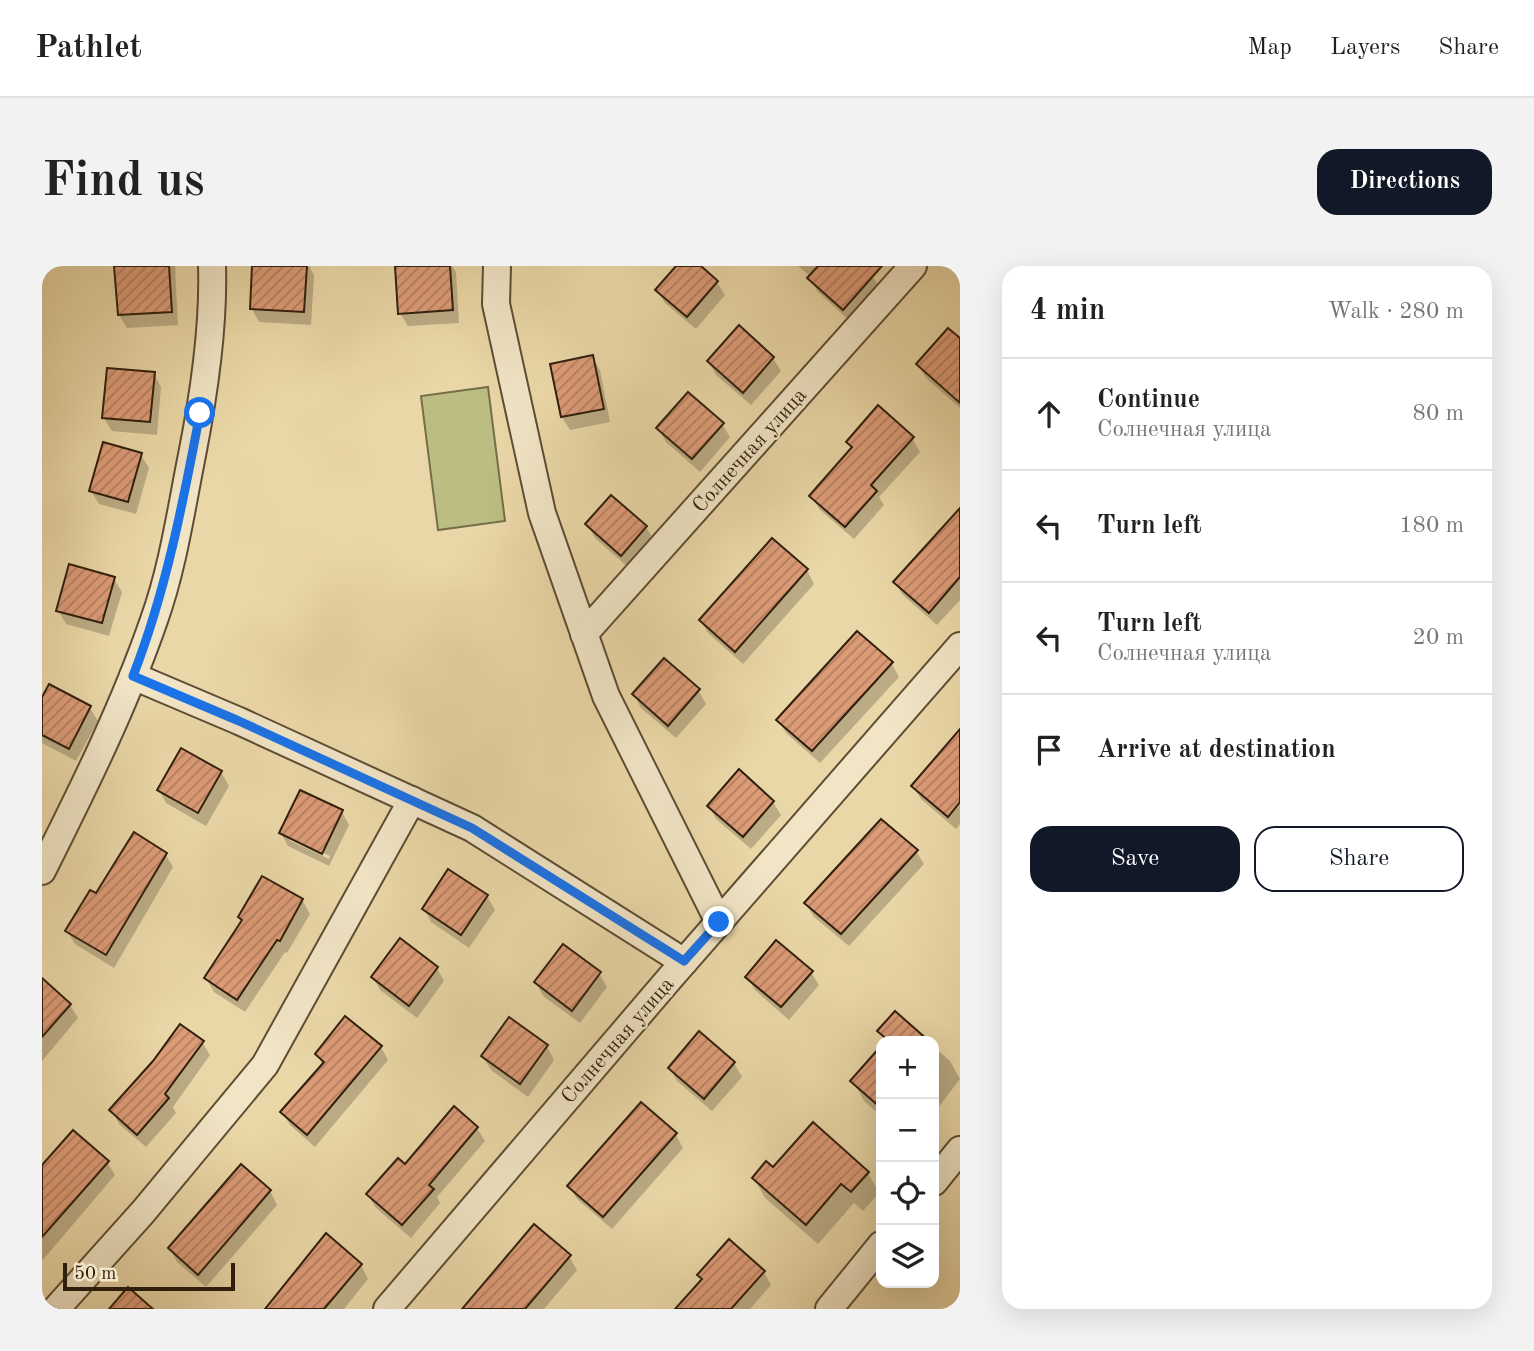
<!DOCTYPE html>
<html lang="en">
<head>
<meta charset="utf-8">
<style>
	body { margin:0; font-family:"Old Standard TT",serif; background:#f2f2f2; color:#222 }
	.controls { position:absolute; right:21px; bottom:21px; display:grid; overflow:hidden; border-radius:14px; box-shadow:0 7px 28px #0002 }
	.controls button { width:63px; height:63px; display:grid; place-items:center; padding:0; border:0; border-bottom:2px solid #e0e0e0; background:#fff; color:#222; font:35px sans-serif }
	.scale { position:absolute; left:21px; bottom:18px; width:172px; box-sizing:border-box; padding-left:7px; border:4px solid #301f0d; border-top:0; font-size:19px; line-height:24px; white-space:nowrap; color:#301f0d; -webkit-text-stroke:5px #f1e5c6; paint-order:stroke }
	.stop { position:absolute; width:21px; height:21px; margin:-16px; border:5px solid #1a73e8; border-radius:50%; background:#fff }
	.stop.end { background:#1a73e8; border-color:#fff; box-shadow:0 2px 7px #0008 }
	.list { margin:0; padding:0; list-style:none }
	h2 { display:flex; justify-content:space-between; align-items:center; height:91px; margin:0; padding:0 28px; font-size:30px }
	h2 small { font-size:23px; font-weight:400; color:#767676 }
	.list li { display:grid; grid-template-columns:46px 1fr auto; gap:21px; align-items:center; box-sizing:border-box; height:112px; padding:0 28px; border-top:2px solid #e0e0e0 }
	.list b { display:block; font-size:26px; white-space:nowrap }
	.list p { margin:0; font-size:23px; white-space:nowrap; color:#767676 }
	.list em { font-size:23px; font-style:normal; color:#767676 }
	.actions { display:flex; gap:14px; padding:21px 28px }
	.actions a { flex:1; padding:16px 0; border:2px solid #111827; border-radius:21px; text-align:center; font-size:24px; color:#111827 }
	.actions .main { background:#111827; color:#fff }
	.icon { flex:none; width:38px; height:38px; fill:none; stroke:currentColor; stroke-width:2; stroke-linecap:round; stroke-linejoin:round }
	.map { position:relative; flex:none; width:918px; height:1043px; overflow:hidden; border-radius:21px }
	header { display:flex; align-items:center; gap:42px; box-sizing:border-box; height:98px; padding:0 35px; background:#fff; border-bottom:2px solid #e0e0e0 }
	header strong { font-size:33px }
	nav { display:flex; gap:38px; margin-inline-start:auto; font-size:24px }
	.intro { display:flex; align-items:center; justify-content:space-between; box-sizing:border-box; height:168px; padding:0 42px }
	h1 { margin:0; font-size:49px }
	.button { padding:18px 32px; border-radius:21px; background:#111827; color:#fff; font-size:24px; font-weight:700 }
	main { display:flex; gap:42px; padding:0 42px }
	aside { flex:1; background:#fff; border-radius:21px; box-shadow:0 7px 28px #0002 }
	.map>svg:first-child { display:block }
</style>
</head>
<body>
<header>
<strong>Pathlet</strong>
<nav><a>Map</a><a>Layers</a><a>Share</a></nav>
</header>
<div class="intro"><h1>Find us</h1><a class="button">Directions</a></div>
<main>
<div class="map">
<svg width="918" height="1043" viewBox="0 0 918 1043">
	<defs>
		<pattern id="building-hatch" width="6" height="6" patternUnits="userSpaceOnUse" patternTransform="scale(1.75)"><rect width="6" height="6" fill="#dc9b77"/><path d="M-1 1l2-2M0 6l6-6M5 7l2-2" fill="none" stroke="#b37e60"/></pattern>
	</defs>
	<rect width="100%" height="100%" fill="#ead7a7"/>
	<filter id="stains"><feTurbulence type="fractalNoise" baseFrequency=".00286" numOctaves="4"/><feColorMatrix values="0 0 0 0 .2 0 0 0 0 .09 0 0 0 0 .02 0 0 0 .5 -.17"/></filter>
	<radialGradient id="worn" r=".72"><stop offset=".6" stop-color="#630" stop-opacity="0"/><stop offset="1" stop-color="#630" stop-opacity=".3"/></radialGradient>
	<path fill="#bcbd83" stroke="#766e48" stroke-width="2" d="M446,121L463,255L396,264L379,130Z"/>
	<g fill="#0003" fill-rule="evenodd">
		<path d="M74,0H133L136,59L85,62L77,49Z"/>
		<path d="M212,0H267L272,9L269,59L217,56L210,43Z"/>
		<path d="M355,0H410L414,6L417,57L366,60L358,47Z"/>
		<path d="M636,0H656L675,16L683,29L654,63L623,37L615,24Z"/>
		<path d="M756,0H822L839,22L809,56L775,25L769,11Z"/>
		<path d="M918,75V142L884,112L876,98Z"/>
		<path d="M550,91L558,104L568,156L528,164L520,151Z"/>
		<path d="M731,92L739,105L709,139L674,109L667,96Z"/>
		<path d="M112,108L119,121L115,169L70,165L62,152Z"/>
		<path d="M680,158L688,171L658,206L624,176L616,162Z"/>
		<path d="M870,172L878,186L837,231L842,239L812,273L777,243L770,230L810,184L806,176Z"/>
		<path d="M99,189L107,202L94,248L57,238L49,225Z"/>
		<path d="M918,245V334L895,359L861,329L853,316Z"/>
		<path d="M545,258L604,261L612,274L587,302L553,272Z"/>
		<path d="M730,274L765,304L772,318L701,398L666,367L659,354Z"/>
		<path d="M72,313L80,326L67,370L24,358L16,344Z"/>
		<path d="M815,367L850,398L857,411L778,497L744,467L736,454Z"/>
		<path d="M656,424L664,438L634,472L599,442L592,428Z"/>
		<path d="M0,435L48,442L56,455L34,495L0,477Z"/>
		<path d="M918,464V558L914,563L879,533L871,520Z"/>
		<path d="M179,506L187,520L164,560L124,537L117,524Z"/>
		<path d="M731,536L739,549L709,583L674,553L667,540Z"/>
		<path d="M300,546L307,559L287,600L246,580L239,567ZM247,570L288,590L287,593L247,574Z"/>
		<path d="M874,585L882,598L807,680L772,651L764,638Z"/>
		<path d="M123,588L131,601L72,702L33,678L25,665Z"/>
		<path d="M445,630L453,644L427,682L389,656L382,643Z"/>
		<path d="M260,634L268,648L245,687L243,686L203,746L172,726L164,712L201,657L198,651Z"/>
		<path d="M395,702L402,715L375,752L338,724L331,711Z"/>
		<path d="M769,706L777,719L747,754L713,724L705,711Z"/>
		<path d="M557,707L565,721L538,757L501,730L494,716Z"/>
		<path d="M0,715L28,739L36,752L0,795Z"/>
		<path d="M853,747L885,775H843L837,765Z"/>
		<path d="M657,768L692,797L700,811L670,845L635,815L628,802Z"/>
		<path d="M160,776L168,789L131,841L134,847L104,881L77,858L70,844Z"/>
		<path d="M505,780L512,794L486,831L449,804L441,791Z"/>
		<path d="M339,781L346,794L273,881L248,859L240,846L281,800L275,788Z"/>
		<path d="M892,781L908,795L918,813L895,843L897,847L893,852L897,858L892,864Z"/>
		<path d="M839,783V850L822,835L811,815Z"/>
		<path d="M599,839L634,869L641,882L570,963L535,933L527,920Z"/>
		<path d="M435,862L443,875L395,931L398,937L369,972L334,942L326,929L363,900Z"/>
		<path d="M65,896L73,909L0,995V902Z"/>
		<path d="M731,904L826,907L837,927L821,945L812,937L776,978L723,932L712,912Z"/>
		<path d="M228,925L235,939L164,1021L135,996L128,983Z"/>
		<path d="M527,990L535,1004L502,1043H424Z"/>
		<path d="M319,999L326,1013L302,1043H226Z"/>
		<path d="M722,1006L729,1019L708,1043H636L661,1015L657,1009Z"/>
	</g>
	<g fill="url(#building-hatch)" stroke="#301f0d" stroke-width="2">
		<path d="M72,0H127L130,46L76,49Z"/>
		<path d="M210,0H265L262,46L208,43Z"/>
		<path d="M353,0H408L411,44L356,48Z"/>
		<path d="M634,0H659L676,15L645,51L613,24Z"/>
		<path d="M776,0H840L801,44L765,12Z"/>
		<path d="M697,59L732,91L701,127L665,95Z"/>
		<path d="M906,62L918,72V137L874,98Z"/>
		<path d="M551,89L562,143L519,151L508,98Z"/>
		<path d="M65,102L113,106L108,156L60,152Z"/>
		<path d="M646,126L682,157L650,193L614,162Z"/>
		<path d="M836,139L872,171L829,219L835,225L803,261L767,230L810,181L804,176Z"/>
		<path d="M61,176L100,187L86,236L47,225Z"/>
		<path d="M569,229L605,260L579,290L543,258Z"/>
		<path d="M918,242V311L887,347L851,316Z"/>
		<path d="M730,272L766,303L693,386L657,354Z"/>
		<path d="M27,298L73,311L60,357L14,345Z"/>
		<path d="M815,365L851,396L770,485L734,454Z"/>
		<path d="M622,392L658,423L626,460L590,428Z"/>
		<path d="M7,418L49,440L27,483L0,469V431Z"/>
		<path d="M918,463V536L906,551L869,520Z"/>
		<path d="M139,482L180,505L156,547L115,524Z"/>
		<path d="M697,503L732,535L701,571L665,540Z"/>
		<path d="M258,524L301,544L280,588L237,567Z"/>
		<path d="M839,553L876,584L799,668L762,637Z"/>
		<path d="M92,566L125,587L64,689L23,665L48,624L54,627Z"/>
		<path d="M406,603L446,629L419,669L380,643Z"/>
		<path d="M220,610L261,633L238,675L235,674L195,734L162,712L200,654L196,651Z"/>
		<path d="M358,672L396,701L367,740L329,711Z"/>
		<path d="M734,674L771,705L739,741L703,711Z"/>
		<path d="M521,678L559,706L530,745L492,716Z"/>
		<path d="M0,712L29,738L0,771Z"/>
		<path d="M853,745L887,775H847L835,765Z"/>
		<path d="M303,750L340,780L265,869L238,846L282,796L273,788Z"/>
		<path d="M467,751L506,779L478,818L439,790Z"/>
		<path d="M138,758L162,775L123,828L127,832L95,869L67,844L111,795Z"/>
		<path d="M657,765L693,796L662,833L626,802Z"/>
		<path d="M839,780V842L808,815Z"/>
		<path d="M599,836L635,867L561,951L525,920Z"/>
		<path d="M412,840L436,861L387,919L392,923L360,959L324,928L356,892L363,898Z"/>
		<path d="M771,856L827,906L809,926L799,918L764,959L710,912L724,895L731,901Z"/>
		<path d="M31,864L67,895L0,971V899Z"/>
		<path d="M199,898L229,924L156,1009L126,982Z"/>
		<path d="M492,958L529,989L483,1043H420Z"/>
		<path d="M284,967L320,998L282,1043H223Z"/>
		<path d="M687,973L723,1005L689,1043H633L660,1013L655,1009Z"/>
		<path d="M86,1021L111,1043H67Z"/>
	</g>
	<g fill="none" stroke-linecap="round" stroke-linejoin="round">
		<defs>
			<g id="minor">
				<path d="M455,0L454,38L500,247L564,430L677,656"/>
				<path d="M542,368L871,0"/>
				<path d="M91,410L197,455L430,562L642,696"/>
				<path d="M0,605C41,523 82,441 112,354C131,301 139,244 150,189C162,128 172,63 170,0"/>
				<path d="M892,916L918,884"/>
				<path d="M14,1043L101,946L223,799L370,534"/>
				<path d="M345,1043L628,712L918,380"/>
				<path d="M787,1043L839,979"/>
			</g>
		</defs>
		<use href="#minor" stroke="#5e4d34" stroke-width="30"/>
		<use href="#minor" stroke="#f1e5c6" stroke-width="26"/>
	</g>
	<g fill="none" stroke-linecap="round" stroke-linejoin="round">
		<path stroke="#1a73e8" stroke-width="9" d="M158,147C141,237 124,325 91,410L197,455L430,562L642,695L677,656"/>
	</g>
	<g text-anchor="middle" stroke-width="5" stroke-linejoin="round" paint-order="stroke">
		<g font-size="21" fill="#301f0d" stroke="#f1e5c6">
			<text transform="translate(707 184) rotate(-48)" y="7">Солнечная улица</text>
			<text transform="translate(575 774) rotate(-49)" y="7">Солнечная улица</text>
		</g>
	</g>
	<rect width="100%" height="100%" filter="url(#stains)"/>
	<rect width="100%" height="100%" fill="url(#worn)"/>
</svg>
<div class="controls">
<button>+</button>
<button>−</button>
<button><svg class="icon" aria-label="locate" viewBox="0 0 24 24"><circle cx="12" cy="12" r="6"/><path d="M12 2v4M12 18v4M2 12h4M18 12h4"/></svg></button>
<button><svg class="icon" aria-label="layers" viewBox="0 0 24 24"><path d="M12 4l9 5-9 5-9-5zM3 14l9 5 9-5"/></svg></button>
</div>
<div class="scale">50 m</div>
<div class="stop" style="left:158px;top:147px"></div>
<div class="stop end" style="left:677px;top:656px"></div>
</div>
<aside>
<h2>4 min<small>Walk · 280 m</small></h2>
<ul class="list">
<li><svg class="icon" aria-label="ahead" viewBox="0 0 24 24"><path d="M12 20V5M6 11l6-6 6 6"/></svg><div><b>Continue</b><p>Солнечная улица</p></div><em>80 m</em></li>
<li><svg class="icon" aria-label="left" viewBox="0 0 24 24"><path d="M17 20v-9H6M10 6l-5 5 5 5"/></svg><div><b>Turn left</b></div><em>180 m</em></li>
<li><svg class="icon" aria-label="left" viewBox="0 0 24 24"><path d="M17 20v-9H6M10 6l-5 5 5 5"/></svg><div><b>Turn left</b><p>Солнечная улица</p></div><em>20 m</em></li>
<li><svg class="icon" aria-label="arrive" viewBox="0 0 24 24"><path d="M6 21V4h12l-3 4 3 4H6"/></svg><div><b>Arrive at destination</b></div></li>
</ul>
<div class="actions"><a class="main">Save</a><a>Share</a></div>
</aside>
</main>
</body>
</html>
